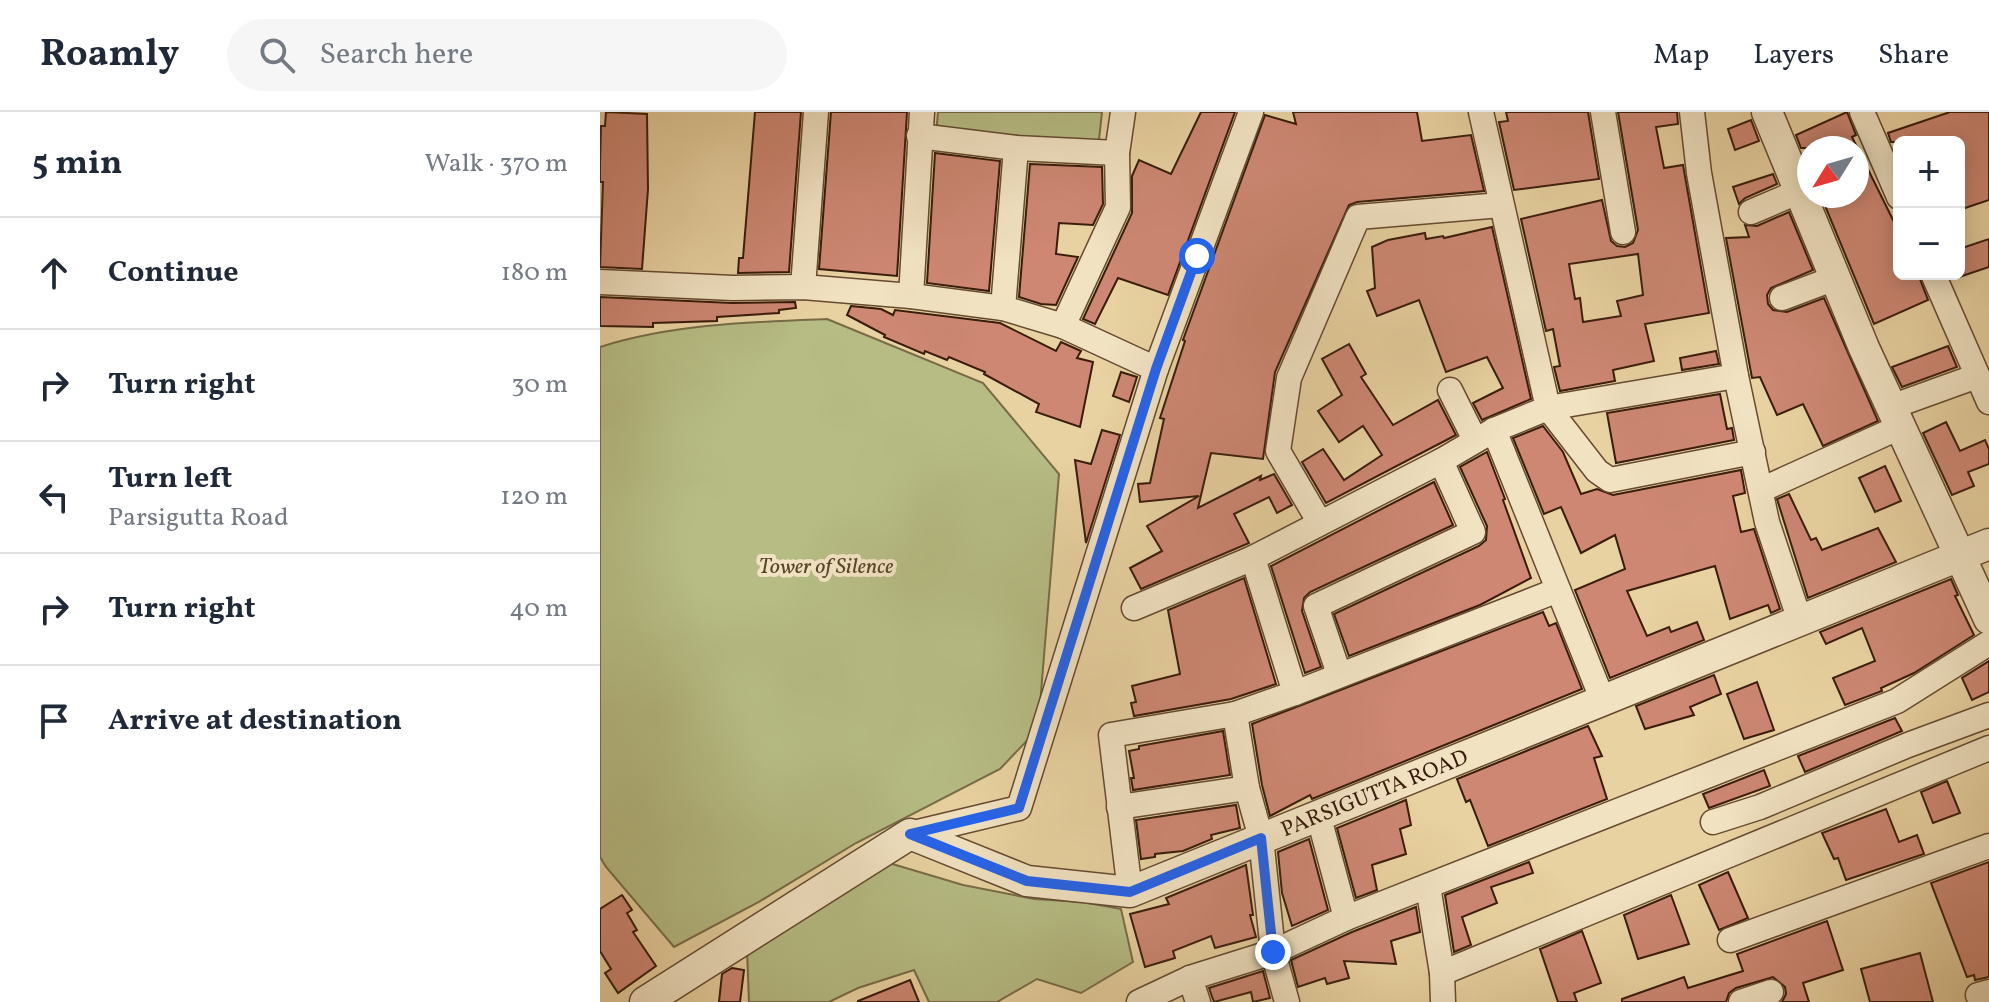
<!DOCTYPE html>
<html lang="en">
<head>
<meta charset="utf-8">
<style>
	body { margin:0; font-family:Vollkorn,serif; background:#f6f6f7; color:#1f2937 }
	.controls { position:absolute; right:24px; top:24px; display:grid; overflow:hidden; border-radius:12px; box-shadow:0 4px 20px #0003 }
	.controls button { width:72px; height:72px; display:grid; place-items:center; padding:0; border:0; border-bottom:2px solid #e0e1e3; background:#fff; color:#1f2937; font:40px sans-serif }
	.compass { position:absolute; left:1197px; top:24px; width:72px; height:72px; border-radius:50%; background:#fff; box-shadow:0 4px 20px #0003; rotate:233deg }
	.stop { position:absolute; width:24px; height:24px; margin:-18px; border:6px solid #2563eb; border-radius:50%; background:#fff }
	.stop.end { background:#2563eb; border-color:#fff; box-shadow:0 2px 8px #0008 }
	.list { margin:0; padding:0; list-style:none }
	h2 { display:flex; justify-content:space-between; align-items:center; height:104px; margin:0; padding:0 32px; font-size:34px }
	h2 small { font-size:26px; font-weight:400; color:#747a83 }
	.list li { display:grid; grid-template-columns:52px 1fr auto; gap:24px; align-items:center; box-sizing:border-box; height:112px; padding:0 32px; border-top:2px solid #e0e1e3 }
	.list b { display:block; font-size:30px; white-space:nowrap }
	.list p { margin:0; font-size:26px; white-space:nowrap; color:#747a83 }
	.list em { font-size:26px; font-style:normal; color:#747a83 }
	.icon { flex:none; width:44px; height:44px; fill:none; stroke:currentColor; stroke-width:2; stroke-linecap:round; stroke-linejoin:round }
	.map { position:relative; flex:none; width:1389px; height:890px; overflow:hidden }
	header { display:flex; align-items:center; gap:48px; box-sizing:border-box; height:112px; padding:0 40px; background:#fff; border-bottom:2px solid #e0e1e3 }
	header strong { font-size:38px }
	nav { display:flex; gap:44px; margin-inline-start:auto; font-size:28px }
	.search { width:560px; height:72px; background:#f6f6f7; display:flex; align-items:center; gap:20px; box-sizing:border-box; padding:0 28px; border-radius:44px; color:#747a83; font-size:30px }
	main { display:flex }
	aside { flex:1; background:#fff }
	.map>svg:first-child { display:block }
</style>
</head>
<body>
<header>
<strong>Roamly</strong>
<div class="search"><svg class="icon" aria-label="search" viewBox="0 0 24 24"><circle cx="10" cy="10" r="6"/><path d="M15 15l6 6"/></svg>Search here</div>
<nav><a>Map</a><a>Layers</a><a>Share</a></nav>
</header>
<main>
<aside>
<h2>5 min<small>Walk · 370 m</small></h2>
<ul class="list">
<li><svg class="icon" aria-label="ahead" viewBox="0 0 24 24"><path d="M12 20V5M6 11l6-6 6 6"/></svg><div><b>Continue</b></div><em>180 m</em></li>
<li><svg class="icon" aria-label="right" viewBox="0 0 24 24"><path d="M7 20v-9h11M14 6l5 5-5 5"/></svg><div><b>Turn right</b></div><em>30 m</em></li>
<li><svg class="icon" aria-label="left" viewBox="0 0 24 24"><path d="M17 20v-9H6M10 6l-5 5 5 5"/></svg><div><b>Turn left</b><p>Parsigutta Road</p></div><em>120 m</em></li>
<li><svg class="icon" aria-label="right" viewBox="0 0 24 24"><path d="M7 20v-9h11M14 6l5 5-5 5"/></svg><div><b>Turn right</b></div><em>40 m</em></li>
<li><svg class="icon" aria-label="arrive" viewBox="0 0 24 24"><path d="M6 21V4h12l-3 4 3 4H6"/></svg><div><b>Arrive at destination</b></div></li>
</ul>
</aside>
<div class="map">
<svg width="1389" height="890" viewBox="0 0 1389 890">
	<rect width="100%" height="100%" fill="#e9d2a1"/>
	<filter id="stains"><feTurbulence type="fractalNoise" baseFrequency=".0025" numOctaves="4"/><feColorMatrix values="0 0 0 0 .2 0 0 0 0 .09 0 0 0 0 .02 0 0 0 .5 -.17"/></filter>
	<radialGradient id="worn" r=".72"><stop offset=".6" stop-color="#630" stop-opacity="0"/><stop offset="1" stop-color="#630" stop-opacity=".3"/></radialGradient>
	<g fill="#b6bc84" stroke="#786c48" stroke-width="2">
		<path d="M338,0H502L497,46L336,23Z"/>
		<path d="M227,207L383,271L459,362L438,617L400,657L256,731L157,791L74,835L6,755L0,745V235C72,212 151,210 227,207Z"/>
		<path d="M279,748L363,773L434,787L483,790L521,797L533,850L481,881L437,867L397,890H329L314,858L258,876L229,890H149L147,838Z"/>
	</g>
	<g fill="#cd8773" stroke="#391c0c" stroke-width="2" fill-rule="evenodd">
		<path d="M6,0L47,2L48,77L42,157L0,155L3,70H0V51L1,14H5Z"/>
		<path d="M155,0H201L189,160L138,161L139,146H143Z"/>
		<path d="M231,0H307L297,164L219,157Z"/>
		<path d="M601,0H635L568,183L518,166L495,212L483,207L532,101V64L539,48L571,62Z"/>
		<path d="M693,0H817L822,29L871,23L884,79L757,90L749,93L675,260L663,347L611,341L598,396L661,364L660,368L674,362L692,393L677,401L669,385L634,402L649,431L541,477L530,456L562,439L547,414L599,384L540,390L538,372L550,371L564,307L560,306L585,229L583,228L665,3L696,12Z"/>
		<path d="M906,0H988L999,67L914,78L899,10L908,9Z"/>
		<path d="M1018,0H1077L1078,12L1056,15L1064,56L1083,53L1109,201L1045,212L1054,249L1013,258L1015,269L960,279L954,255L960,254L953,217L946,219L921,107L1002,88L1011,129L1017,134L1025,135L1033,131L1038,118ZM1038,142L1043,183L1017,189L1021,204L983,210L980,186L975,187L969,152Z"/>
		<path d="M1247,0L1256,23L1252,25L1299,120V162H1318L1328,188L1274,212L1221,84H1257V36H1201L1196,23Z"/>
		<path d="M1350,0H1389V88L1359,98V30H1291L1288,21Z"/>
		<path d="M1151,8L1159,29L1135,38L1128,17Z"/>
		<path d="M335,41L400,49L389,179L327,171Z"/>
		<path d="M430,52L502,55L503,92L493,113L459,111L456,142L478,145L456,193L441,192L419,185Z"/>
		<path d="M1173,62L1177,72L1145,86L1139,92L1133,75Z"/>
		<path d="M1189,100L1213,158L1171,176L1167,183L1168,192L1173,198L1187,200L1224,186L1278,309L1223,334L1203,292L1177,303L1160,265L1152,266L1126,126L1149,125L1145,113L1157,114Z"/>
		<path d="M892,115L931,287L882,308L873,291L903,276L887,245L846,260L819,188L777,204L767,179L775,176L772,135L788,128L825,121L826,127L843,124L844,126Z"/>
		<path d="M1389,127V155L1359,165V137Z"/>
		<path d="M0,185L132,191L195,190L196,196L179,198V201L117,205V209L53,211V215L0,214Z"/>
		<path d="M251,194L281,197L293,203L295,198L400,211L456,239L461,230L481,239L477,246L493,250L480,315L436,300L439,292L384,262L385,260L349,245L347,248L325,239L324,242L284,225L285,223L247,203Z"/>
		<path d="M749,232L766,262L761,265L793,313L838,288L856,323L726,391L702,350L723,337L744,368L782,343L763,314L739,330L718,299L742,283L722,247Z"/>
		<path d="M1348,234L1357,255L1302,275L1292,255Z"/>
		<path d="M1116,239L1119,252L1082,258L1080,246Z"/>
		<path d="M521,260L537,265L529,290L513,284Z"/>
		<path d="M1120,282L1127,317L1132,316L1134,328L1016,351L1007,301Z"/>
		<path d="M1346,310L1360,339L1385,328L1389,337V352L1368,360L1374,374L1352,383L1323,321Z"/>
		<path d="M943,314L963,340L981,382L997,377L1013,383L1141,358L1145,381L1133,384L1141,420L1154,417L1180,497L1171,501L1168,493L1130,507L1115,454L1027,479L1047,524L1069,515L1071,520L1097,510L1104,528L1010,566L975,478L1025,457L1015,423L981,441L961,395L944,402L913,326Z"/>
		<path d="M502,318L520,323L486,431L475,348L491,352Z"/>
		<path d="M887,340L905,387L903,388L931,466L880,493L749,544L734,502L879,434L886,428L887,414L860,355Z"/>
		<path d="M1285,354L1301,389L1275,400L1259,366Z"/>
		<path d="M834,370L853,413L710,480L704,486L702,499L721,555L705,561L671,454Z"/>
		<path d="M1189,382L1211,428L1216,426L1222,438L1278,416L1296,450L1208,486L1177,387Z"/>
		<path d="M644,466L676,572L631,587L534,604L531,591L536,590L532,574L580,562L568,498Z"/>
		<path d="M1351,467L1358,483L1355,484L1374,523L1314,561L1281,576L1282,579L1245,593L1233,566L1275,549L1262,516L1226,532L1220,520Z"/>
		<path d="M943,500L949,514L956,511L982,577L712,687L710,683L670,704L662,673L652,612Z"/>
		<path d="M1389,549V580L1372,588L1362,566Z"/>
		<path d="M1114,563L1121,582L1090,595L1094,603L1045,617L1036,594Z"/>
		<path d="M1157,570L1174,618L1144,627L1127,582Z"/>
		<path d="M1295,606L1302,619L1205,660L1198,644Z"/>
		<path d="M988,614L1002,644L994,646L1007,687L888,734L870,688L866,690L857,667Z"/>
		<path d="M623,619L630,663L533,678L531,666H534L529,639L539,637V634Z"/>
		<path d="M1164,658L1170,674L1109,696L1103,682Z"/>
		<path d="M1347,669L1360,701L1333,711L1321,680Z"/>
		<path d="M806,688L811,713L800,717L806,742L772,753L777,778L756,786L737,716Z"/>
		<path d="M636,693L640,716L611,723L612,727L583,739L555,742V745L541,747L536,708Z"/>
		<path d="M1286,697L1299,730L1317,723L1324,742L1246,768L1238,746L1234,747L1222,721Z"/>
		<path d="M709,727L728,798L692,814L682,781L678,740Z"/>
		<path d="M929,750L933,761L891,775L897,791L862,805L871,833L854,840L845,783Z"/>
		<path d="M1389,750V865L1375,868L1374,863L1367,865L1331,771Z"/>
		<path d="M646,753L653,803H650L656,825L615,836L611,824L573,839L575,846L545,855L530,802L569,792L566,786Z"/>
		<path d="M1128,760L1148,806L1119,818L1099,773Z"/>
		<path d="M22,783L32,798L27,801L37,818L33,820L56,854L18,881L5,861L11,857L0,839V797Z"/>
		<path d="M1071,783L1089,832L1038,847L1024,803Z"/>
		<path d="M816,795L820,820L791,829L796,852L744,849L749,866L727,872L725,866L698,875L691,848L752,820Z"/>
		<path d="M1227,809L1243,858L1203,871L1209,890H1182L1186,882L1185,875L1173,865L1136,876L1129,881L1126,890H1022V887L1084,865L1088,876L1143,859L1137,842Z"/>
		<path d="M982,819L1001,871L974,881L977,890H958L940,837Z"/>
		<path d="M1320,841L1333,890H1270L1261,857Z"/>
		<path d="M132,856L144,858L140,890H119L122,862Z"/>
		<path d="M663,859L670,886L653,890L651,880L614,890L609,876Z"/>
		<path d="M310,868L319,890H258V889Z"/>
	</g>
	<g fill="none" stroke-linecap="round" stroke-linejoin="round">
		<defs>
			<g id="minor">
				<path d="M881,0L948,296L997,359L1010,368L1153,340"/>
				<path d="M1003,0L1023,120"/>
				<path d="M1092,0L1099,61L1136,264L1167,410L1200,509"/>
				<path d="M1262,0L1299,85"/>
				<path d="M319,24L416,36L517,41"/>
				<path d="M1151,100L1200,79"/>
				<path d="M1333,162L1389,290"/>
				<path d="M0,170L133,176L203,175L311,184L403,196L463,214L556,257"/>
				<path d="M203,175L216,0"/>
				<path d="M311,184L322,0"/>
				<path d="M1182,186L1235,166"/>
				<path d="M403,196L416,36"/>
				<path d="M463,214L518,95L517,41L523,0"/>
				<path d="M850,278L875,328"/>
				<path d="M1291,295L1377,264"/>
				<path d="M894,318L1003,589"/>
				<path d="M1161,378L1300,315"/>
				<path d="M720,411L678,339L689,266L758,105L901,93"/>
				<path d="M653,446L695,581"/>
				<path d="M534,496L653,446L841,349L894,318L948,296L1136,264"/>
				<path d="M739,562L716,494L873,420L841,349"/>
				<path d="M635,602L647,676L661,726L673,840L687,890"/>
				<path d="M519,695L647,676"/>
				<path d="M718,702L746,806"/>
				<path d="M1113,710L1160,695L1308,633L1389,603"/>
				<path d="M310,722L419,696L556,257L651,0"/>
				<path d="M828,774L842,861L843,890"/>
				<path d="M530,780L511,623L635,602L695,581L958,478"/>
				<path d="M1130,828L1389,734"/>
				<path d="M842,861L1389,636"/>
				<path d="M590,866L598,890"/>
				<path d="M1378,883L1389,880"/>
				<path d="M539,890L590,866L673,840L746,806L1297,589L1389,531"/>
				<path d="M1141,890L1171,880"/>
			</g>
			<g id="tertiary">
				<path d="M1167,0L1264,236L1389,507"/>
				<path d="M45,890L310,722L427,769L530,780L1389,432"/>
			</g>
		</defs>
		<use href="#minor" stroke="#654a31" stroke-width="27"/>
		<use href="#tertiary" stroke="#654a31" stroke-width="33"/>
		<use href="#minor" stroke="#f1e2c2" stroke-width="24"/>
		<use href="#tertiary" stroke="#f1e2c2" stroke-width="30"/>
	</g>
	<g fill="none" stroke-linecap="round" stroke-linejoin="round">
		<path stroke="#2563eb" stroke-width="10" d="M597,144L556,257L419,696L310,722L427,769L530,780L661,726L673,840"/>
	</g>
	<g text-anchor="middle" stroke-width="8" stroke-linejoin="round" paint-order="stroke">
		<g font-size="22" font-style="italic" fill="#58442a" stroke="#f1e2c2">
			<text x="226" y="461">Tower of Silence</text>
		</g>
		<g font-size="22" fill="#391c0c" stroke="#f1e2c2">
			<text transform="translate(774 680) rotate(-22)" y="8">PARSIGUTTA ROAD</text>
		</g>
	</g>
	<rect width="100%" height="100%" filter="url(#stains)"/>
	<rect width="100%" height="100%" fill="url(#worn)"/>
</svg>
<div class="controls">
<button>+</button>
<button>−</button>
</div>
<svg class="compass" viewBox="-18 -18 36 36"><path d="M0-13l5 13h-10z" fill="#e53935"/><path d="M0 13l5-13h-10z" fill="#747a83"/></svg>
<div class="stop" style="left:597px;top:144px"></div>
<div class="stop end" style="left:673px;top:840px"></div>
</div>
</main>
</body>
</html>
